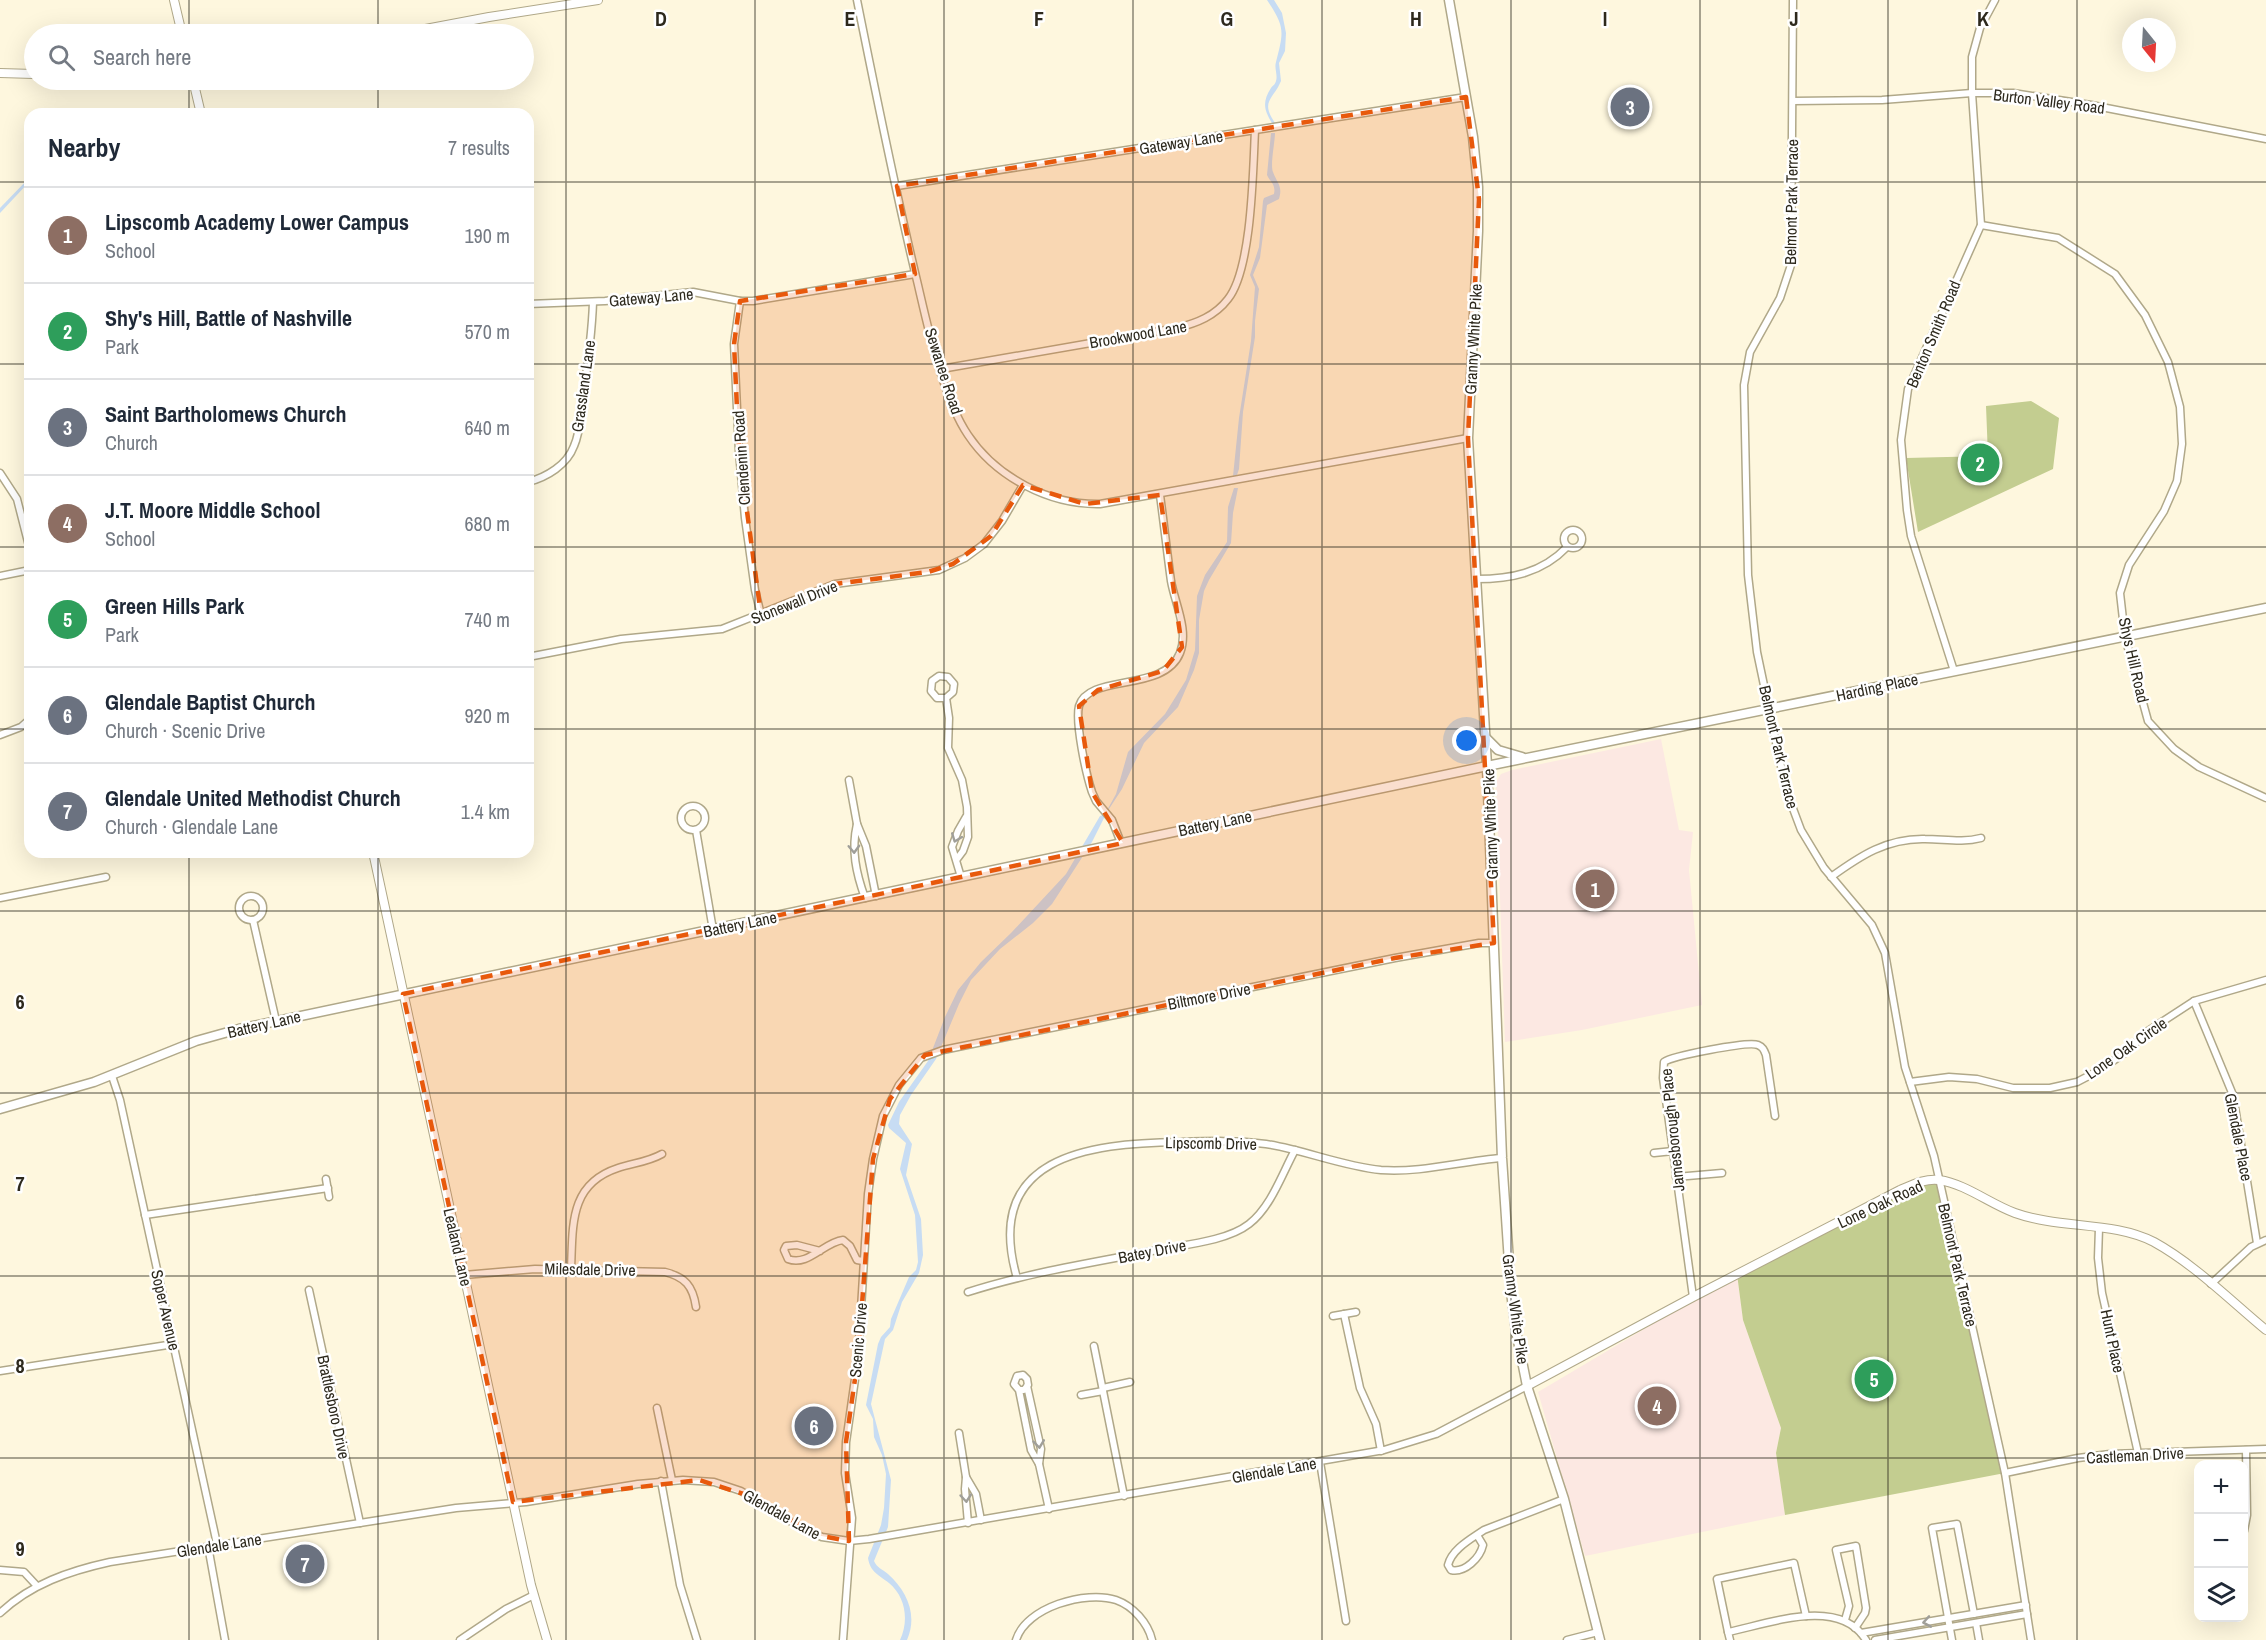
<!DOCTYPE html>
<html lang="en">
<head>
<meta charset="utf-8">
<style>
	body { margin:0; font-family:"Archivo Narrow",sans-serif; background:#f6f6f7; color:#1f2937 }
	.controls { position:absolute; right:18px; bottom:18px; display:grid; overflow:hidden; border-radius:12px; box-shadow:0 6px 24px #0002 }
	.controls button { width:54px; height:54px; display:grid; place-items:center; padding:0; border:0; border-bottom:2px solid #e0e1e3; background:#fff; color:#1f2937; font:30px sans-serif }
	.compass { position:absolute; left:2122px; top:18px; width:54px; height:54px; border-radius:50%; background:#fff; box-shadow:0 6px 24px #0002; rotate:162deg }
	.you { position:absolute; left:1467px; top:741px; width:21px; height:21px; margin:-15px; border:4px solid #fff; border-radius:50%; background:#1a73e8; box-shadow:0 0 0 9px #1a73e833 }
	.badge { display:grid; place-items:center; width:39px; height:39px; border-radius:50%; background:#9a2c8b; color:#fff; font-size:20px; font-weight:700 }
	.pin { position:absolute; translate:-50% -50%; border:3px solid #fff; box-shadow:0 2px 6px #0006 }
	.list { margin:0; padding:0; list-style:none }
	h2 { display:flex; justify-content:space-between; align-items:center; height:78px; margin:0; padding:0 24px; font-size:26px }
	h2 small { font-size:20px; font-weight:400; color:#747a83 }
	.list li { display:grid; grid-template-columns:39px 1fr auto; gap:18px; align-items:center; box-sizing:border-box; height:96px; padding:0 24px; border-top:2px solid #e0e1e3 }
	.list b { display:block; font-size:22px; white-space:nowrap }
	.list p { margin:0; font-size:20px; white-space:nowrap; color:#747a83 }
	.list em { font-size:20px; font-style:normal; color:#747a83 }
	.icon { flex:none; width:33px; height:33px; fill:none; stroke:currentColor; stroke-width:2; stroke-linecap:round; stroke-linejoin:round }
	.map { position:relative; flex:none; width:2266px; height:1640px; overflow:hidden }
	.search { position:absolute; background:#fff; box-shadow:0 6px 24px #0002; left:24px; top:24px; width:510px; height:66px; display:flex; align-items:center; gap:15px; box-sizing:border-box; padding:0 21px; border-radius:33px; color:#747a83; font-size:22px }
	.panel { position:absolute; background:#fff; box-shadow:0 6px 24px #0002; left:24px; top:108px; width:510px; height:750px; border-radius:18px }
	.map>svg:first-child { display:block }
</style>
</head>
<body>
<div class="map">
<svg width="2266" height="1640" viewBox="0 0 2266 1640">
	<rect width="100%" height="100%" fill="#fef7de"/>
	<g fill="#fce8e2">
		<path d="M1661,739L1679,830L1693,832L1689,870L1702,1005L1582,1030L1505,1042L1496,782L1501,774L1512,770Z"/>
		<path d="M1737,1274L1743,1320L1781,1428L1776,1453L1785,1515L1585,1556L1538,1392Z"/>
	</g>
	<g fill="#c3cd90">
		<path d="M2031,401L2059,418L2053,469L1918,532L1906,458L1988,456L1986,406Z"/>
		<path d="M1939,1180L2005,1473L1785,1515L1776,1453L1781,1428L1743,1320L1737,1274L1900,1190Z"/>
	</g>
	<g fill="#c7dcf3">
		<path d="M1267,0H1274L1282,13L1286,33L1285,51L1279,63L1281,81C1273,100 1260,101 1275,123H1272C1264,110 1262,102 1271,88C1273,85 1275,85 1276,81C1278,75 1274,68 1276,62C1284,31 1285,27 1267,0Z"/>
		<path d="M1271,133H1275C1275,142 1270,165 1273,172C1277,183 1283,186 1279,199L1267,205L1260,258L1253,275L1259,289L1255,321V337L1243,412L1239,469L1237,475L1233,476L1239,418L1251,341L1255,287L1250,275L1259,247L1263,201L1264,198L1274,194C1276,184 1270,182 1267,175Z"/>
		<path d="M30,177V181L0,213V208Z"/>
		<path d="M1234,488H1238L1233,513L1231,543L1209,580L1204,591L1199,620V653L1194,670L1178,707L1144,743L1122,789L1107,812L1092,842L1052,904L1033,923L1000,949L971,980L959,1004L936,1059L911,1095L900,1115L899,1124L912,1144L906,1175L921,1219L923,1255L919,1273L902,1302L893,1330L885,1339L871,1404L891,1480L888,1527L874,1561C877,1568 882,1569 888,1574C907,1591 918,1615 907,1640H900C909,1621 906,1597 889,1583C879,1575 870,1572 868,1558L881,1525L884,1508L886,1474L882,1455L874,1437L873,1419L866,1405L878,1344L881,1337L890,1327L891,1319L909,1277L916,1270L918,1262L915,1215L900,1169L906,1143L889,1128L888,1125L899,1102L928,1061L945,1017L958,990L981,962L1011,933L1066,874L1100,816L1105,814L1116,794L1128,752L1165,714L1186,680L1195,650L1197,596L1205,575L1227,542L1228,507Z"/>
	</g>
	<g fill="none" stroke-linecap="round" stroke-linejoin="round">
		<defs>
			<g id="minor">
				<path d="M857,0C876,95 895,190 918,285C928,328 943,398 968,435C996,477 1049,505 1100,504L1468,438"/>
				<path d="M1793,0L1791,265L1780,298L1750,352L1744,385L1748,575L1757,652L1786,790L1801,830L1824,868L1872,925L1885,953L1905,1067L1934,1156L2005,1473L2031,1640"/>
				<path d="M1793,101L1882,100L1972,93H2013L2091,105L2266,139"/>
				<path d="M897,186L1466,97"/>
				<path d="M1981,225L2058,238L2115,274L2145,315L2168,362L2180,407L2182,444L2177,481L2164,511L2129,565L2120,593L2125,637L2148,721L2174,749L2199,767L2266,798"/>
				<path d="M740,301L734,344L739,452L745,518L755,590L761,615"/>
				<path d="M528,304L605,301L693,292L740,301H753L915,274"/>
				<path d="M941,369L1177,328C1197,323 1215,316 1228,299C1252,269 1253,170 1255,130"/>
				<path d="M0,473L17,499L30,550"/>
				<path d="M528,482C547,477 567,465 574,446C580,433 580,418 582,404C587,370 592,336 593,302"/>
				<circle cx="1573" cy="539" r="9"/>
				<path d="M0,576L30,570"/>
				<path d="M1476,579C1511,579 1542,573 1567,547"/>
				<path d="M528,657L621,639L722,629L835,584L939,570L965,558L984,544L1002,521L1023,485"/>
				<path d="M1954,671L1911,536L1907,510L1901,440L1908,389L1981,225L1972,93V57L1980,28L1995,0"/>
				<path d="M946,698H937L931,691L932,681L939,676L948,677L954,684L953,692L946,698L949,718L948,748L962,780L967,807L968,837L963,851L957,859"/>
				<path d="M0,735L21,727L30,719"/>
				<path d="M849,780L857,824"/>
				<circle cx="693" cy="818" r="12"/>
				<path d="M696,830L713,930"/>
				<path d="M1121,843L1112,820L1096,801L1092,792C1086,774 1075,723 1079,706C1089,673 1164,693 1180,653C1189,630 1175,604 1171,581C1167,552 1164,524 1160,495"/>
				<path d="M961,877L952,847L958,831L966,817"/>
				<path d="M1831,877C1860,856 1887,838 1925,839C1944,839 1962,843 1981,838"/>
				<circle cx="251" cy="908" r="12"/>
				<path d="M0,898L106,877"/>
				<path d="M865,898C856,873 851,850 857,824L866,846L876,896"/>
				<path d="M253,920L276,1021"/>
				<path d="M2194,1001L2233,1095L2257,1243"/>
				<path d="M112,1076L120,1100L217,1544"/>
				<path d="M1910,1082L1949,1077L1977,1079L2013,1088H2050L2077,1082L2100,1070L2126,1052L2148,1031L2194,1001L2266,980"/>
				<path d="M1654,1153L1673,1151"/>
				<path d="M1676,1177L1722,1173"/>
				<path d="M326,1179L329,1197"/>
				<path d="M145,1215L328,1188"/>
				<path d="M2099,1228L2098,1258L2102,1293L2138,1453"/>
				<path d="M820,1251L797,1245L786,1246L784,1250L788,1259C808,1267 824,1242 843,1240L850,1246L857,1260L863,1261"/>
				<path d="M571,1269C573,1225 569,1184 618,1168C633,1163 648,1162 662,1154"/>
				<path d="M464,1275L535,1269L665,1272C685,1277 693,1286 696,1307"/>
				<path d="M1017,1278C982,1157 1087,1143 1180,1142C1209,1141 1237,1140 1266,1144C1305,1150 1341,1166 1381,1170C1421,1173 1462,1161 1502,1158"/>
				<path d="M2211,1284L2251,1247L2266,1240"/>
				<path d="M309,1290L360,1523"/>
				<path d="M968,1292C1027,1273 1090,1263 1152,1251C1180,1245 1226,1242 1249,1224C1271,1207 1282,1174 1295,1150"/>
				<path d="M1693,1297L1663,1078L1664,1062C1672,1056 1748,1041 1758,1045C1763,1047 1764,1050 1766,1055L1775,1116"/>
				<path d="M1344,1314L1360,1388L1376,1424L1381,1451"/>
				<path d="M1333,1316L1356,1312"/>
				<path d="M1094,1346L1124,1496"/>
				<path d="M0,1371L174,1344"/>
				<path d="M1103,1388L1130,1382"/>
				<path d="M1019,1390H1024L1028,1385L1027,1379L1023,1375L1017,1376L1014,1384L1019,1390L1031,1450L1039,1464L1041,1449L1027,1386"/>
				<path d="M1081,1395L1103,1391"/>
				<path d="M657,1408L672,1480"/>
				<path d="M959,1433L966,1477"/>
				<path d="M1320,1462L1346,1621"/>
				<path d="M1039,1464L1049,1509"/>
				<path d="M2005,1473L2078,1458L2110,1454L2266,1449"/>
				<path d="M661,1481L680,1585L697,1640"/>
				<path d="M968,1523L965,1489L966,1477L976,1494L981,1520"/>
				<path d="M2244,1531L2247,1515L2246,1450"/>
				<path d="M1477,1535L1483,1545C1480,1558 1465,1573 1451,1570L1448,1565C1452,1549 1471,1539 1484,1530L1564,1499"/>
				<path d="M208,1546L225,1640"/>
				<path d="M0,1570L24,1572L37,1586"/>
				<path d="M0,1613C31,1584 69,1571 110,1562L456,1508L526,1502L638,1484L683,1480L714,1482L741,1491L803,1529L822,1537L849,1541L869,1539L1384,1450L1436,1434L1527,1386"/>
				<path d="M1845,1620L1849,1606L1836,1550L1856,1546L1866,1608L1865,1613L1855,1628"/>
				<path d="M1976,1623L1979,1640"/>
				<path d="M1728,1632L1717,1579L1794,1563L1806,1616"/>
				<path d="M1861,1633L2026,1605"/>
				<path d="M460,1640L506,1609L534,1595"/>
				<path d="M843,1640L852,1518L845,1473L846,1442L858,1358L868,1194L873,1159L883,1116L899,1085L921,1058L943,1050L1395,958L1479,943H1494"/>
				<path d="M1016,1640C1026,1607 1086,1590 1116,1600C1133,1606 1148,1623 1152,1640"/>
				<path d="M1567,1640L1598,1632"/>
				<path d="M1730,1640L1728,1632C1768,1624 1839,1596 1866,1640"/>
				<path d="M1875,1640L2027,1614"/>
				<path d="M1952,1640L1932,1528L1957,1524L1974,1614"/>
			</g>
			<g id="tertiary">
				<path d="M174,0L182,34"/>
				<path d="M399,34L489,17L598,0"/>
				<path d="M0,73L34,74"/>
				<path d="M193,80L201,114"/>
				<path d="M373,852L531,1585L547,1640"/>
				<path d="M1527,1386L1693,1297L1900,1190C1912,1185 1926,1178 1939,1180C1966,1184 1990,1204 2015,1213C2060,1229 2113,1221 2154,1242C2194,1264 2231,1301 2266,1330"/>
			</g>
			<g id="secondary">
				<path d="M1449,0L1473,137L1478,187V231L1468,438L1487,766L1502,1158L1511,1292L1516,1331L1527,1386L1564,1499L1600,1640"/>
				<path d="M1485,737L1498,750L1522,757"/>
				<path d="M0,1109L94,1082L196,1041L239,1029L1487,766L2266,608"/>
			</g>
		</defs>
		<use href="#minor" stroke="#b0a889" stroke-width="9"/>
		<use href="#tertiary" stroke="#b0a889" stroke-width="10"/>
		<use href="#secondary" stroke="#b0a889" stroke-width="11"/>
		<use href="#minor" stroke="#fff" stroke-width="6"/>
		<use href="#tertiary" stroke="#fff" stroke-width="8"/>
		<use href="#secondary" stroke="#fff" stroke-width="8"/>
	</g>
	<defs><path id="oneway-chevron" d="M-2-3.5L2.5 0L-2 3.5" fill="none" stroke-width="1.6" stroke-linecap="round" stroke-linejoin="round" transform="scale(1.5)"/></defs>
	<g stroke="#a09f99">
		<use href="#oneway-chevron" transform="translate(956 838) rotate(111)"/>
		<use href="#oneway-chevron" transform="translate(854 849) rotate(88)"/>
		<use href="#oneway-chevron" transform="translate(1039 1444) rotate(83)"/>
		<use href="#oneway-chevron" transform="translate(966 1498) rotate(85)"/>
		<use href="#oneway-chevron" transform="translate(1927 1622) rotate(170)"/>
	</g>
	<path fill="#e8590c" fill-opacity="0.2" stroke="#e8590c" stroke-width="4.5" stroke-dasharray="12 8" stroke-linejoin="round" d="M1466,97L1479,199L1468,438L1494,943L1395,958L925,1055L890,1099L873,1159L858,1358L846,1442L849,1541L816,1535L750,1496L699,1480L513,1502L403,994L1123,843L1092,792L1079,706L1098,690L1163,671L1182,647L1160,495L1085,504L1023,485L991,536L953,564L928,572L835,584L761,615L739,452L734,344L740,301L915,274L897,186Z"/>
	<path fill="none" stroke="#2d291d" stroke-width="1.5" stroke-opacity="0.55" d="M189,0V34M378,0V34M566,0V1640M755,0V1640M944,0V1640M1133,0V1640M1322,0V1640M1511,0V1640M1700,0V1640M1888,0V1640M2077,0V1640M189,80V114M378,80V114M0,182H30M528,182H2266M0,364H30M528,364H2266M0,547H30M528,547H2266M0,729H30M528,729H2266M189,852V1640M378,852V1640M0,911H2266M0,1093H2266M0,1276H2266M0,1458H2266"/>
	<g text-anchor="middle" stroke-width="5" stroke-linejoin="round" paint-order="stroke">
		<g font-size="16" fill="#2d291d" stroke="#fff">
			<text transform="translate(2049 101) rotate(7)" y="6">Burton Valley Road</text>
			<text transform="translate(1181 142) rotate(-9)" y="6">Gateway Lane</text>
			<text transform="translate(1791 202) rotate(-89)" y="6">Belmont Park Terrace</text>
			<text transform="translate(651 297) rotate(-5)" y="6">Gateway Lane</text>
			<text transform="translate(1138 334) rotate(-10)" y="6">Brookwood Lane</text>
			<text transform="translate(1933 334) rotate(-67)" y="6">Benton Smith Road</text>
			<text transform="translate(1473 339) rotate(-87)" y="6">Granny White Pike</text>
			<text transform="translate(944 371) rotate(72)" y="6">Sewanee Road</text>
			<text transform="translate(583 386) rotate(-82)" y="6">Grassland Lane</text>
			<text transform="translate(741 458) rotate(-94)" y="6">Clendenin Road</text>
			<text transform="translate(794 602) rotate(-22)" y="6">Stonewall Drive</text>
			<text transform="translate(2134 660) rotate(77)" y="6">Shys Hill Road</text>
			<text transform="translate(1877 687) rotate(-12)" y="6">Harding Place</text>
			<text transform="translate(1779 747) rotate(77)" y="6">Belmont Park Terrace</text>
			<text transform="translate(1215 823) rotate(-12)" y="6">Battery Lane</text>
			<text transform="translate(1490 824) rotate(-92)" y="6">Granny White Pike</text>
			<text transform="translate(740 924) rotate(-12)" y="6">Battery Lane</text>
			<text transform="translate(1209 996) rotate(-11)" y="6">Biltmore Drive</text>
			<text transform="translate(264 1024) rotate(-13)" y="6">Battery Lane</text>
			<text transform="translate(2126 1048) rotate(-35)" y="6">Lone Oak Circle</text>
			<text transform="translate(1672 1130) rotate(-96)" y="6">Jamesborough Place</text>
			<text transform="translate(2239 1137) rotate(79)" y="6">Glendale Place</text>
			<text transform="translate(1211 1143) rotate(1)" y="6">Lipscomb Drive</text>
			<text transform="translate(1880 1204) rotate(-25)" y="6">Lone Oak Road</text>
			<text transform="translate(458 1247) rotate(77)" y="6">Lealand Lane</text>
			<text transform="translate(1152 1251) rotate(-11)" y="6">Batey Drive</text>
			<text transform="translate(1958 1265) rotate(77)" y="6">Belmont Park Terrace</text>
			<text transform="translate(590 1269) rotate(1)" y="6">Milesdale Drive</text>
			<text transform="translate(1516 1309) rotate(82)" y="6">Granny White Pike</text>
			<text transform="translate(166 1310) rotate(77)" y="6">Soper Avenue</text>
			<text transform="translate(858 1340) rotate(-85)" y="6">Scenic Drive</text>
			<text transform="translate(2113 1341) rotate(78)" y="6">Hunt Place</text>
			<text transform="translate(334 1407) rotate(78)" y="6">Brattlesboro Drive</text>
			<text transform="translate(2135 1455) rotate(-3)" y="6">Castleman Drive</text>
			<text transform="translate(1274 1470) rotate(-10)" y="6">Glendale Lane</text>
			<text transform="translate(782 1514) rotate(29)" y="6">Glendale Lane</text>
			<text transform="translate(219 1545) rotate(-9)" y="6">Glendale Lane</text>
		</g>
	</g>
	<g font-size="20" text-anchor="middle" font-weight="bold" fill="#2d291d" stroke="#fff" stroke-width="5" stroke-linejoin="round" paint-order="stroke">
		<text x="661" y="26">D</text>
		<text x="850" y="26">E</text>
		<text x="1039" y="26">F</text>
		<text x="1227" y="26">G</text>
		<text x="1416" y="26">H</text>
		<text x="1605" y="26">I</text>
		<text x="1794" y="26">J</text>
		<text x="1983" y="26">K</text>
		<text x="20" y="1009">6</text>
		<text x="20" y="1191">7</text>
		<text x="20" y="1373">8</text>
		<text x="20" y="1556">9</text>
	</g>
</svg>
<div class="controls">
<button>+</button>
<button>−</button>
<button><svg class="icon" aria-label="layers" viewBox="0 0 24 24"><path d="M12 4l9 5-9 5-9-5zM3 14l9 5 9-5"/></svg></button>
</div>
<svg class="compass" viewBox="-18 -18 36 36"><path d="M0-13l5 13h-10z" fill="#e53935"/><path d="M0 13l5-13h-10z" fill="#747a83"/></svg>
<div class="you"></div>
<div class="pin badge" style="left:1595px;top:889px;background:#8d6e63">1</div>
<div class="pin badge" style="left:1980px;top:463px;background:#2e9e5b">2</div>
<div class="pin badge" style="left:1630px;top:107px;background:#6b7280">3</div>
<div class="pin badge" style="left:1657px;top:1406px;background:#8d6e63">4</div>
<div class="pin badge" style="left:1874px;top:1379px;background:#2e9e5b">5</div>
<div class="pin badge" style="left:814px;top:1426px;background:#6b7280">6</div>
<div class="pin badge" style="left:305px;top:1564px;background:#6b7280">7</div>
<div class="search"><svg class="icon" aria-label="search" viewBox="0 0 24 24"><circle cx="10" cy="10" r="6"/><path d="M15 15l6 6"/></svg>Search here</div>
<section class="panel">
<h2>Nearby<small>7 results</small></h2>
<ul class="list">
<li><span class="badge" style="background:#8d6e63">1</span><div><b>Lipscomb Academy Lower Campus</b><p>School</p></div><em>190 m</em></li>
<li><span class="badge" style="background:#2e9e5b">2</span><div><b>Shy's Hill, Battle of Nashville</b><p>Park</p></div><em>570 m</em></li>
<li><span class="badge" style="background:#6b7280">3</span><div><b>Saint Bartholomews Church</b><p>Church</p></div><em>640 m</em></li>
<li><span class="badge" style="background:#8d6e63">4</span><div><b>J.T. Moore Middle School</b><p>School</p></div><em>680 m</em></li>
<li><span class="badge" style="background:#2e9e5b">5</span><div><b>Green Hills Park</b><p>Park</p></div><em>740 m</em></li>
<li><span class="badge" style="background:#6b7280">6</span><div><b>Glendale Baptist Church</b><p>Church · Scenic Drive</p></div><em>920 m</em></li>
<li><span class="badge" style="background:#6b7280">7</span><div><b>Glendale United Methodist Church</b><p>Church · Glendale Lane</p></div><em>1.4 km</em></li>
</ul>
</section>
</div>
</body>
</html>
